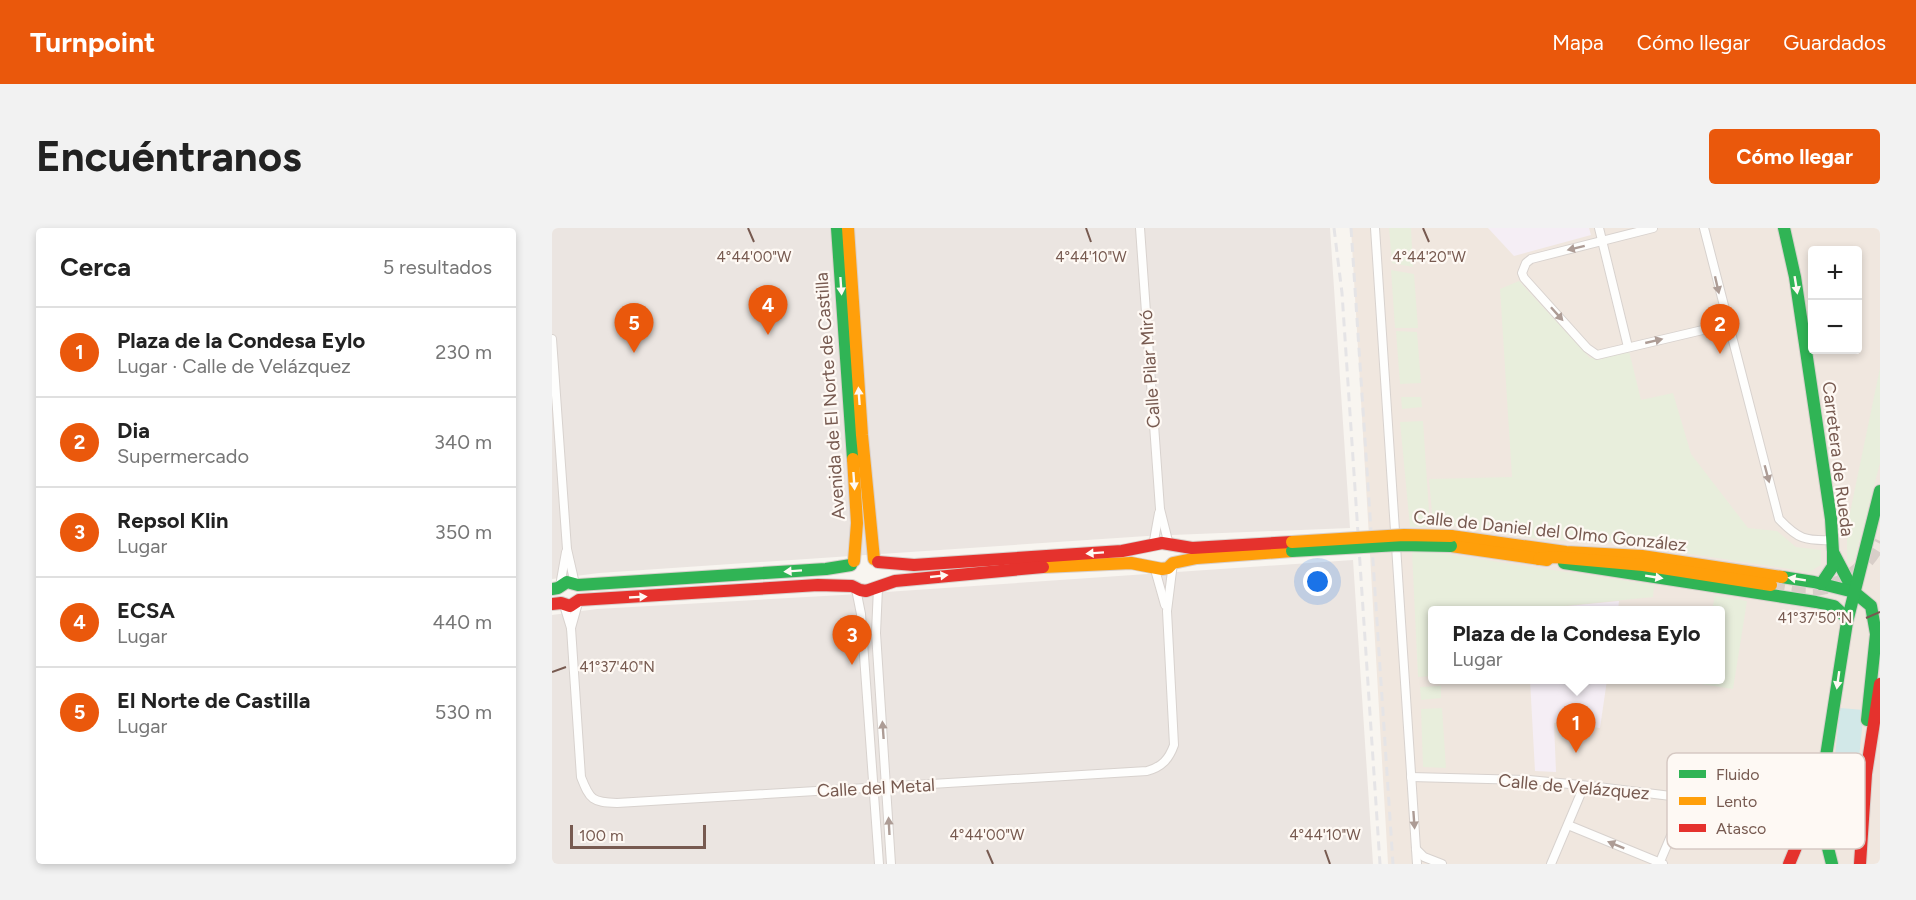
<!DOCTYPE html>
<html lang="es">
<head>
<meta charset="utf-8">
<style>
	body { margin:0; font-family:Figtree,sans-serif; background:#f2f2f2; color:#222 }
	.controls { position:absolute; right:18px; top:18px; display:grid; overflow:hidden; border-radius:6px; box-shadow:0 3px 9px #0003 }
	.controls button { width:54px; height:54px; display:grid; place-items:center; padding:0; border:0; border-bottom:2px solid #e0e0e0; background:#fff; color:#222; font:30px sans-serif }
	.scale { position:absolute; left:18px; bottom:15px; width:136px; box-sizing:border-box; padding-left:6px; border:3px solid #775a50; border-top:0; font-size:16px; line-height:21px; white-space:nowrap; color:#775a50; -webkit-text-stroke:4px #fef9f4; paint-order:stroke }
	.you { position:absolute; left:766px; top:354px; width:21px; height:21px; margin:-15px; border:4px solid #fff; border-radius:50%; background:#1a73e8; box-shadow:0 0 0 9px #1a73e833 }
	.badge { display:grid; place-items:center; width:39px; height:39px; border-radius:50%; background:#ea580c; color:#fff; font-size:20px; font-weight:700 }
	.pin { position:absolute; translate:-50% -50px; filter:drop-shadow(0 2px 3px #0008) }
	.pin::after { content:''; position:absolute; top:32px; width:21px; height:18px; background:inherit; clip-path:polygon(0 0,100% 0,50% 100%) }
	.popup { position:absolute; left:876px; top:378px; width:297px; height:78px; box-sizing:border-box; display:grid; place-content:center; border-radius:6px; background:#fff; filter:drop-shadow(0 2px 4px #0005); font-size:20px; white-space:nowrap; color:#767676 }
	.popup b { font-size:22px; color:#222 }
	.popup::after { content:''; position:absolute; left:50%; top:100%; margin-left:-12px; border:12px solid transparent; border-top-color:#fff }
	.list { margin:0; padding:0; list-style:none }
	h2 { display:flex; justify-content:space-between; align-items:center; height:78px; margin:0; padding:0 24px; font-size:26px }
	h2 small { font-size:20px; font-weight:400; color:#767676 }
	.list li { display:grid; grid-template-columns:39px 1fr auto; gap:18px; align-items:center; box-sizing:border-box; height:90px; padding:0 24px; border-top:2px solid #e0e0e0 }
	.list b { display:block; font-size:22px; white-space:nowrap }
	.list p { margin:0; font-size:20px; white-space:nowrap; color:#767676 }
	.list em { font-size:20px; font-style:normal; color:#767676 }
	.map { position:relative; flex:none; width:1328px; height:636px; overflow:hidden; border-radius:6px }
	header { display:flex; align-items:center; gap:36px; box-sizing:border-box; height:84px; padding:0 30px; background:#ea580c; color:#fff }
	header strong { font-size:28px }
	nav { display:flex; gap:33px; margin-inline-start:auto; font-size:21px }
	.intro { display:flex; align-items:center; justify-content:space-between; box-sizing:border-box; height:144px; padding:0 36px }
	h1 { margin:0; font-size:42px }
	.button { padding:15px 27px; border-radius:6px; background:#ea580c; color:#fff; font-size:21px; font-weight:700 }
	main { display:flex; gap:36px; padding:0 36px }
	aside { flex:1; background:#fff; border-radius:6px; box-shadow:0 3px 9px #0003 }
	.map>svg:first-child { display:block }
</style>
</head>
<body>
<header>
<strong>Turnpoint</strong>
<nav><a>Mapa</a><a>Cómo llegar</a><a>Guardados</a></nav>
</header>
<div class="intro"><h1>Encuéntranos</h1><a class="button">Cómo llegar</a></div>
<main>
<aside>
<h2>Cerca<small>5 resultados</small></h2>
<ul class="list">
<li><span class="badge">1</span><div><b>Plaza de la Condesa Eylo</b><p>Lugar · Calle de Velázquez</p></div><em>230 m</em></li>
<li><span class="badge">2</span><div><b>Dia</b><p>Supermercado</p></div><em>340 m</em></li>
<li><span class="badge">3</span><div><b>Repsol Klin</b><p>Lugar</p></div><em>350 m</em></li>
<li><span class="badge">4</span><div><b>ECSA</b><p>Lugar</p></div><em>440 m</em></li>
<li><span class="badge">5</span><div><b>El Norte de Castilla</b><p>Lugar</p></div><em>530 m</em></li>
</ul>
</aside>
<div class="map">
<svg width="1328" height="636" viewBox="0 0 1328 636">
	<rect width="100%" height="100%" fill="#f8f5f0"/>
	<path fill="#f0e7df" fill-rule="evenodd" d="M799,0H1328V636H836ZM1260,22H1306V122H1260ZM880,382H1168V452H880Z"/>
	<g fill="#ebe5e1">
		<path d="M0,0H778L798,300L595,308L47,345L0,351Z"/>
		<path d="M801,332L821,636H0V387L45,381L290,367Z"/>
	</g>
	<g fill="#f5eef5">
		<path d="M936,0H1037L1039,7L962,28Z"/>
		<path d="M1067,373L1066,382H975Z"/>
		<path d="M978,452H1055L1048,500L1010,494L1002,495L1004,544L983,543Z"/>
	</g>
	<g fill="#e8eedc">
		<path d="M837,0H859L861,39L840,35Z"/>
		<path d="M839,42L862,46L866,100H843Z"/>
		<path d="M967,53L1038,130L1076,119L1089,172L1121,165L1139,226L1196,300L1225,303L1244,319L1269,322V337L1257,344L1059,314L994,312L881,295L877,251L960,249L948,61Z"/>
		<path d="M844,103L865,104L869,155L848,156Z"/>
		<path d="M1328,140V235L1304,326L1301,333L1295,336V299Z"/>
		<path d="M849,169H869L870,179L850,181Z"/>
		<path d="M871,193L878,299H858L848,194Z"/>
		<path d="M860,324H880L1102,357L1101,369L972,382H880V448L866,449Z"/>
		<path d="M1163,368L1195,373L1181,461L1149,456V452H1168V382H1160Z"/>
		<path d="M889,458V470L869,472L868,459Z"/>
		<path d="M890,480L894,540L871,539L869,481Z"/>
	</g>
	<path fill="#d2e8e8" d="M1288,480L1312,482L1302,578L1278,575Z"/>
	<g fill="none" stroke-linecap="round" stroke-linejoin="round">
		<path stroke="#d8cec8" stroke-width="14" stroke-dasharray="14 7" stroke-linecap="butt" d="M1219,357C1231,358 1244,361 1257,361C1287,362 1316,339 1328,313"/>
		<defs>
			<g id="street">
				<path d="M588,0L608,281L617,317"/>
				<path d="M823,0L865,636"/>
				<path d="M1047,0L1076,119"/>
				<path d="M1101,0L979,31L974,35L970,45L972,50L1035,120L1045,127L1176,96"/>
				<path d="M1152,0L1227,291C1246,311 1253,313 1280,312"/>
				<path d="M0,111L15,321L23,356"/>
				<path d="M601,318L607,285"/>
				<path d="M602,338L613,377"/>
				<path d="M8,358L14,324"/>
				<path d="M326,360L324,405L339,636"/>
				<path d="M304,361L309,386L327,636"/>
				<path d="M12,377L19,400L29,549C38,572 40,574 65,575L595,543C610,539 617,531 622,517L615,383L621,335"/>
				<path d="M19,400L26,375"/>
				<path d="M859,549L977,552L1038,558L1135,570L1256,589"/>
				<path d="M1016,597L1111,636"/>
				<path d="M864,621L872,629L890,636"/>
				<path d="M999,636L1032,558"/>
				<path d="M1107,636L1135,570"/>
			</g>
			<g id="fast">
				<path d="M285,0L301,231"/>
				<path d="M1232,0L1243,49L1279,291L1281,324L1302,364"/>
				<path d="M1012,335L1264,374L1282,378L1295,390"/>
				<path d="M1230,349L1262,354L1302,364L1319,378L1324,406L1315,492"/>
				<path d="M1269,356L1281,338V325"/>
				<path d="M0,361L6,360L15,354L26,357L274,341L299,337"/>
				<path d="M1280,636L1268,588L1267,573L1295,394L1328,263"/>
			</g>
			<g id="slow">
				<path d="M296,0L310,207L322,331"/>
				<path d="M301,231L305,295L302,333"/>
				<path d="M899,308L1014,324L1090,328L1230,349"/>
				<path d="M899,318L995,332"/>
				<path d="M987,331L1002,329L1091,337L1219,357"/>
				<path d="M491,339L579,335L610,341L616,340L621,335L645,330L740,323"/>
			</g>
			<g id="jam">
				<path d="M326,334L362,337L570,323L610,315L640,320L740,314"/>
				<path d="M0,376L9,375L18,378L27,372L266,357L300,358L308,362L314,363L343,353L491,339"/>
				<path d="M1249,610L1300,596L1310,591"/>
				<path d="M1237,636L1254,595L1267,573"/>
				<path d="M1308,636L1314,546L1328,456"/>
			</g>
		</defs>
		<use href="#street" stroke="#d8d2ce" stroke-width="10"/>
		<use href="#fast" stroke="#d8d0cc" stroke-width="14"/>
		<use href="#slow" stroke="#d8d0cc" stroke-width="14"/>
		<use href="#jam" stroke="#d8d0cc" stroke-width="14"/>
		<use href="#street" stroke="#fefefd" stroke-width="8"/>
		<use href="#fast" stroke="#30b455" stroke-width="12"/>
		<use href="#slow" stroke="#ff9f0a" stroke-width="12"/>
		<use href="#jam" stroke="#e5322d" stroke-width="12"/>
		<g stroke="#e5e4e6" stroke-width="3" stroke-dasharray="9 6" stroke-linecap="butt">
			<path d="M782,0L790,65L828,636"/>
			<path d="M799,0L841,636"/>
		</g>
		<defs>
			<path id="fast-bridge" d="M740,323L847,317L899,318"/>
			<path id="slow-bridge" d="M740,314L852,307L899,308"/>
		</defs>
		<use href="#fast-bridge" stroke="#d8d0cc" stroke-width="14" stroke-linecap="butt"/>
		<use href="#slow-bridge" stroke="#d8d0cc" stroke-width="14" stroke-linecap="butt"/>
		<use href="#fast-bridge" stroke="#30b455" stroke-width="12"/>
		<use href="#slow-bridge" stroke="#ff9f0a" stroke-width="12"/>
	</g>
	<defs><path id="oneway-solid" d="M-6-.8H1V-3.2L6.5 0L1 3.2V.8H-6Z" transform="scale(1.5)"/></defs>
	<g fill="#ad9c95">
		<use href="#oneway-solid" transform="translate(1024 20) rotate(166)"/>
		<use href="#oneway-solid" transform="translate(1165 57) rotate(77)"/>
		<use href="#oneway-solid" transform="translate(1005 86) rotate(48)"/>
		<use href="#oneway-solid" transform="translate(1102 113) rotate(-13)"/>
		<use href="#oneway-solid" transform="translate(1215 246) rotate(75)"/>
		<use href="#oneway-solid" transform="translate(331 502) rotate(-94)"/>
		<use href="#oneway-solid" transform="translate(862 592) rotate(86)"/>
		<use href="#oneway-solid" transform="translate(337 598) rotate(-93)"/>
		<use href="#oneway-solid" transform="translate(1064 617) rotate(-158)"/>
	</g>
	<g fill="#fef9f4">
		<use href="#oneway-solid" transform="translate(1244 57) rotate(81)"/>
		<use href="#oneway-solid" transform="translate(289 58) rotate(86)"/>
		<use href="#oneway-solid" transform="translate(307 168) rotate(-94)"/>
		<use href="#oneway-solid" transform="translate(302 253) rotate(86)"/>
		<use href="#oneway-solid" transform="translate(543 325) rotate(176)"/>
		<use href="#oneway-solid" transform="translate(241 343) rotate(176)"/>
		<use href="#oneway-solid" transform="translate(387 348) rotate(-6)"/>
		<use href="#oneway-solid" transform="translate(1102 349) rotate(9)"/>
		<use href="#oneway-solid" transform="translate(1245 351) rotate(-171)"/>
		<use href="#oneway-solid" transform="translate(86 369) rotate(-3)"/>
		<use href="#oneway-solid" transform="translate(1286 452) rotate(98)"/>
	</g>
	<path fill="none" stroke="#775a50" stroke-width="2" d="M196,0L202,14M534,0L539,14M871,0L877,14M1314,390L1328,384M0,444L14,439M435,622L441,636M773,622L778,636"/>
	<g text-anchor="middle" stroke-width="4.5" stroke-linejoin="round" paint-order="stroke">
		<g font-size="18" fill="#775a50" stroke="#fef9f4">
			<text transform="translate(598 141) rotate(-94)" y="6">Calle Pilar Miró</text>
			<text transform="translate(278 168) rotate(-94)" y="6">Avenida de El Norte de Castilla</text>
			<text transform="translate(1286 231) rotate(83)" y="6">Carretera de Rueda</text>
			<text transform="translate(998 303) rotate(6)" y="6">Calle de Daniel del Olmo González</text>
			<text transform="translate(1022 559) rotate(5)" y="6">Calle de Velázquez</text>
			<text transform="translate(324 560) rotate(-3)" y="6">Calle del Metal</text>
		</g>
	</g>
	<rect x="1115" y="525" width="198" height="96" rx="9" fill="#fef9f4" stroke="#d6c9c3" stroke-width="1.5"/>
	<rect x="1127" y="542" width="27" height="8" fill="#30b455"/>
	<rect x="1127" y="569" width="27" height="8" fill="#ff9f0a"/>
	<rect x="1127" y="596" width="27" height="8" fill="#e5322d"/>
	<g font-size="16" fill="#775a50">
		<text x="1164" y="552">Fluido</text>
		<text x="1164" y="579">Lento</text>
		<text x="1164" y="606">Atasco</text>
	</g>
	<g font-size="15" text-anchor="middle" fill="#775a50" stroke="#fef9f4" stroke-width="4.5" stroke-linejoin="round" paint-order="stroke">
		<text x="202" y="34">4°44'00"W</text>
		<text x="539" y="34">4°44'10"W</text>
		<text x="877" y="34">4°44'20"W</text>
		<text x="1263" y="395">41°37'50"N</text>
		<text x="65" y="444">41°37'40"N</text>
		<text x="435" y="612">4°44'00"W</text>
		<text x="773" y="612">4°44'10"W</text>
	</g>
</svg>
<div class="controls">
<button>+</button>
<button>−</button>
</div>
<div class="scale">100 m</div>
<div class="you"></div>
<div class="pin badge" style="left:1024px;top:525px">1</div>
<div class="popup"><b>Plaza de la Condesa Eylo</b>Lugar</div>
<div class="pin badge" style="left:1168px;top:126px">2</div>
<div class="pin badge" style="left:300px;top:437px">3</div>
<div class="pin badge" style="left:216px;top:107px">4</div>
<div class="pin badge" style="left:82px;top:125px">5</div>
</div>
</main>
</body>
</html>
